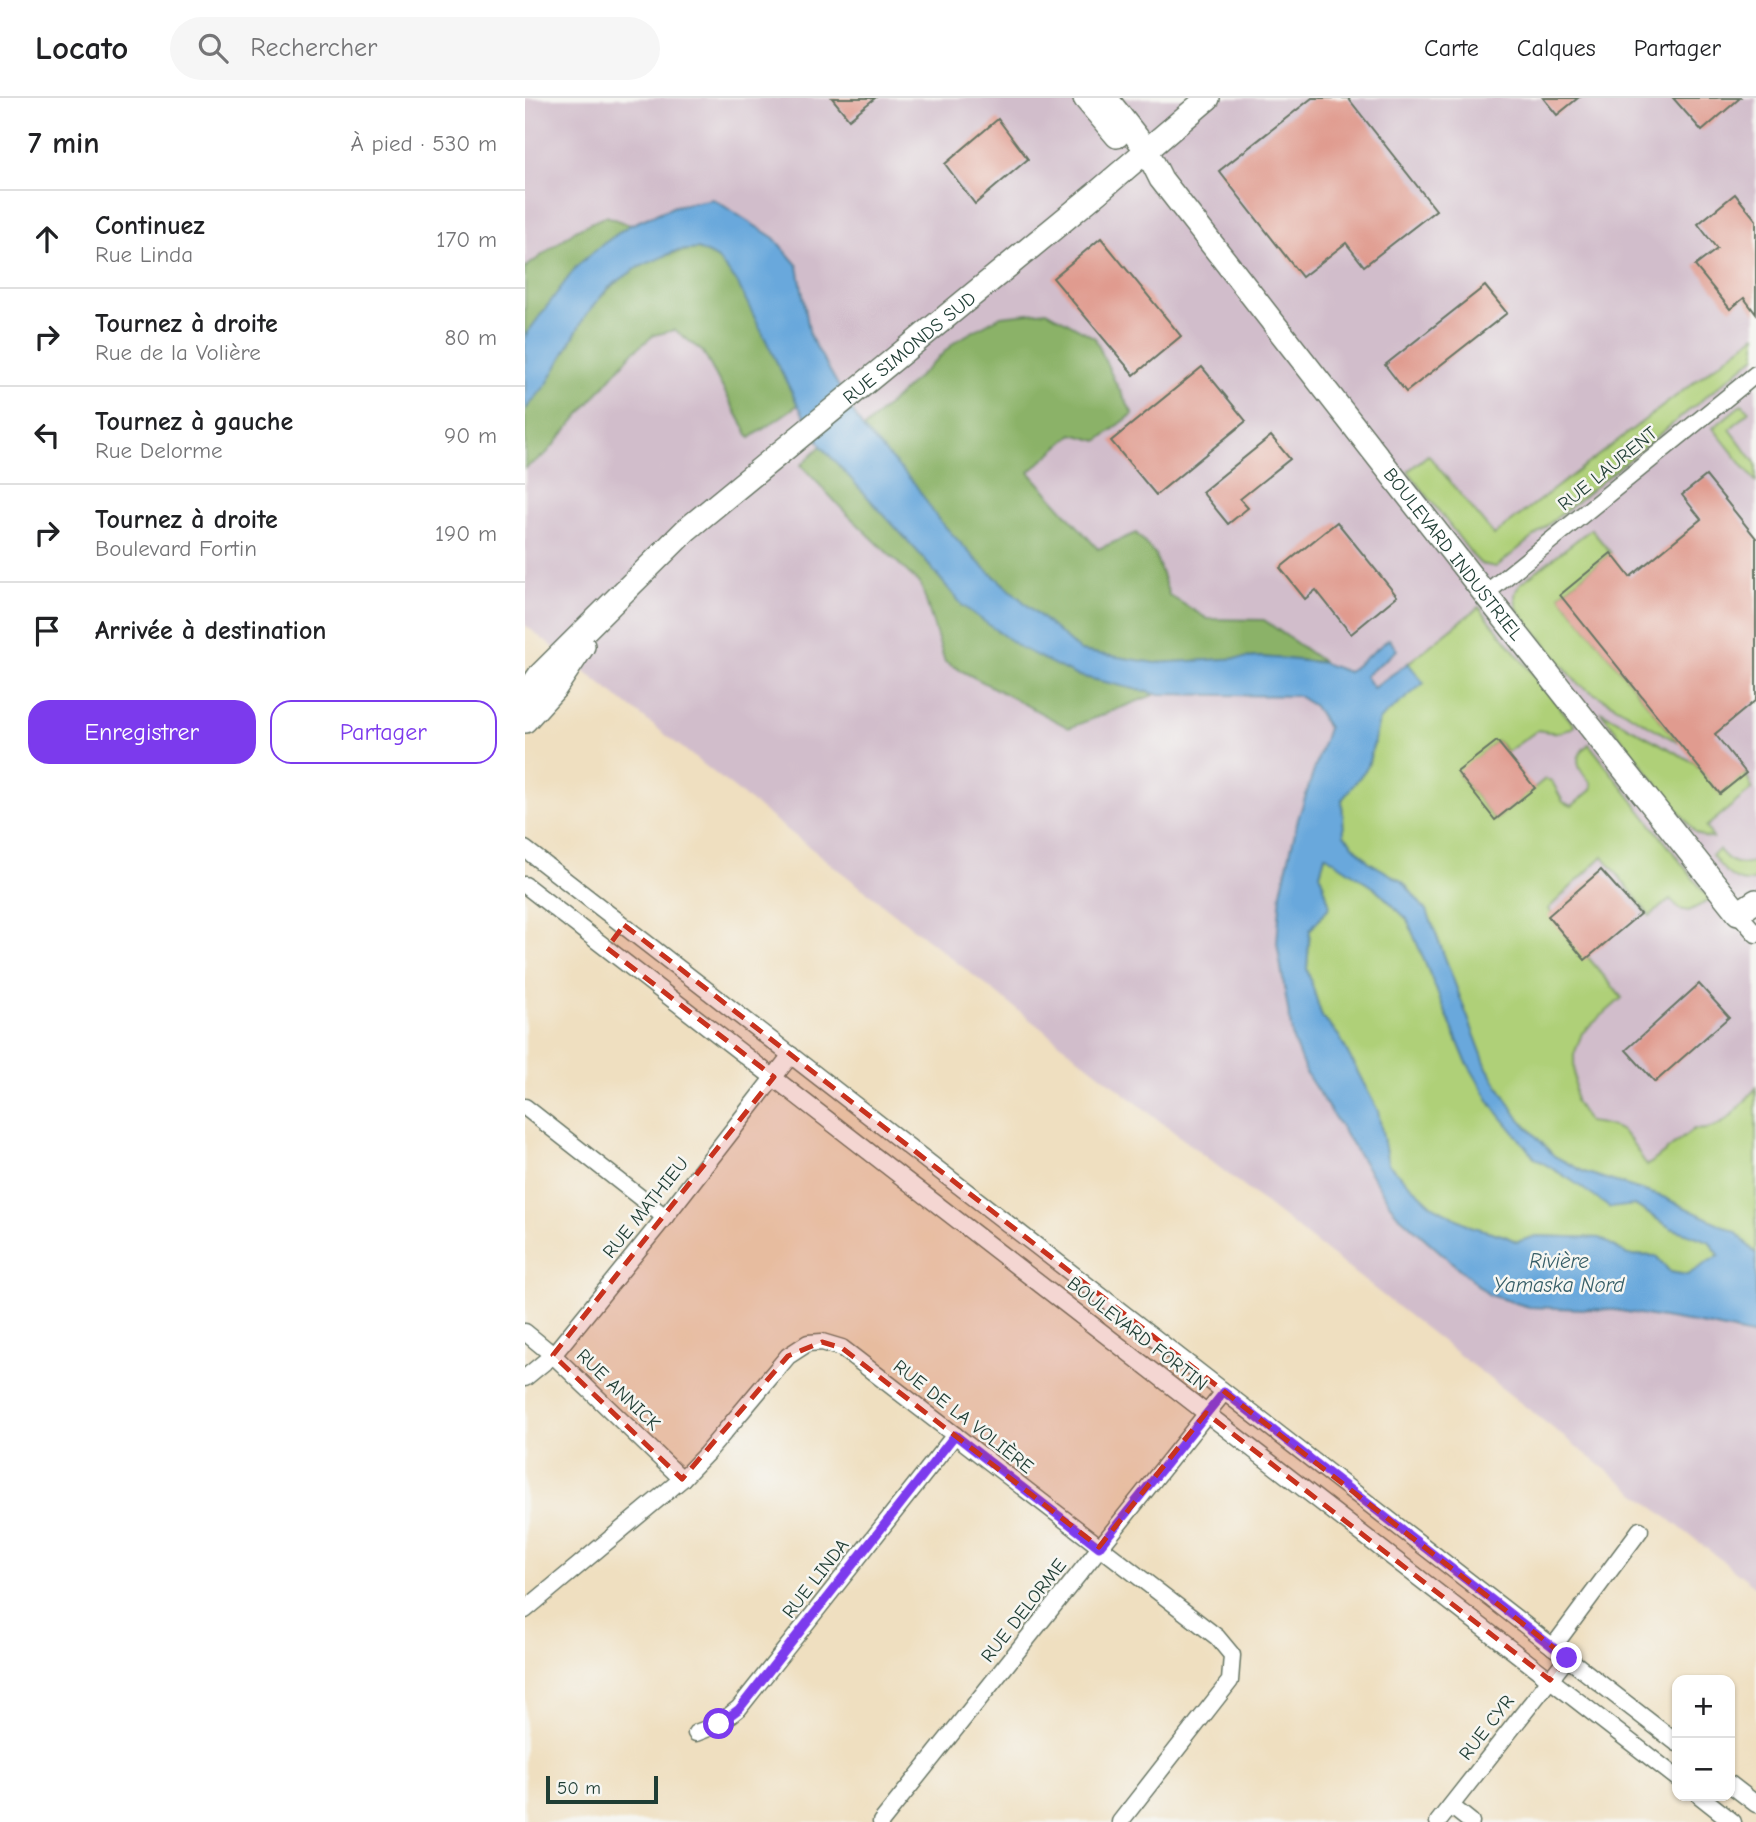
<!DOCTYPE html>
<html lang="fr">
<head>
<meta charset="utf-8">
<style>
	body { margin:0; font-family:"Comic Neue",sans-serif; background:#f6f6f6; color:#202124 }
	.controls { position:absolute; right:21px; bottom:21px; display:grid; overflow:hidden; border-radius:14px; box-shadow:0 2px 5px #0004 }
	.controls button { width:63px; height:63px; display:grid; place-items:center; padding:0; border:0; border-bottom:2px solid #e0e0e0; background:#fff; color:#202124; font:35px sans-serif }
	.scale { position:absolute; left:21px; bottom:18px; width:112px; box-sizing:border-box; padding-left:7px; border:4px solid #1f3d34; border-top:0; font-size:19px; line-height:24px; white-space:nowrap; color:#1f3d34; -webkit-text-stroke:5px #f6f6f2; paint-order:stroke }
	.stop { position:absolute; width:21px; height:21px; margin:-16px; border:5px solid #7c3aed; border-radius:50%; background:#fff }
	.stop.end { background:#7c3aed; border-color:#fff; box-shadow:0 2px 7px #0008 }
	.list { margin:0; padding:0; list-style:none }
	h2 { display:flex; justify-content:space-between; align-items:center; height:91px; margin:0; padding:0 28px; font-size:30px }
	h2 small { font-size:23px; font-weight:400; color:#757577 }
	.list li { display:grid; grid-template-columns:46px 1fr auto; gap:21px; align-items:center; box-sizing:border-box; height:98px; padding:0 28px; border-top:2px solid #e0e0e0 }
	.list b { display:block; font-size:26px; white-space:nowrap }
	.list p { margin:0; font-size:23px; white-space:nowrap; color:#757577 }
	.list em { font-size:23px; font-style:normal; color:#757577 }
	.actions { display:flex; gap:14px; padding:21px 28px }
	.actions a { flex:1; padding:16px 0; border:2px solid #7c3aed; border-radius:21px; text-align:center; font-size:24px; color:#7c3aed }
	.actions .main { background:#7c3aed; color:#fff }
	.icon { flex:none; width:38px; height:38px; fill:none; stroke:currentColor; stroke-width:2; stroke-linecap:round; stroke-linejoin:round }
	.map { position:relative; flex:none; width:1231px; height:1724px; overflow:hidden }
	header { display:flex; align-items:center; gap:42px; box-sizing:border-box; height:98px; padding:0 35px; background:#fff; border-bottom:2px solid #e0e0e0 }
	header strong { font-size:33px }
	nav { display:flex; gap:38px; margin-inline-start:auto; font-size:24px }
	.search { width:490px; height:63px; background:#f6f6f6; display:flex; align-items:center; gap:18px; box-sizing:border-box; padding:0 24px; border-radius:38px; color:#757577; font-size:26px }
	main { display:flex }
	aside { flex:1; background:#fff }
	.map>svg:first-child { display:block }
</style>
</head>
<body>
<header>
<strong>Locato</strong>
<div class="search"><svg class="icon" aria-label="search" viewBox="0 0 24 24"><circle cx="10" cy="10" r="6"/><path d="M15 15l6 6"/></svg>Rechercher</div>
<nav><a>Carte</a><a>Calques</a><a>Partager</a></nav>
</header>
<main>
<aside>
<h2>7 min<small>À pied · 530 m</small></h2>
<ul class="list">
<li><svg class="icon" aria-label="ahead" viewBox="0 0 24 24"><path d="M12 20V5M6 11l6-6 6 6"/></svg><div><b>Continuez</b><p>Rue Linda</p></div><em>170 m</em></li>
<li><svg class="icon" aria-label="right" viewBox="0 0 24 24"><path d="M7 20v-9h11M14 6l5 5-5 5"/></svg><div><b>Tournez à droite</b><p>Rue de la Volière</p></div><em>80 m</em></li>
<li><svg class="icon" aria-label="left" viewBox="0 0 24 24"><path d="M17 20v-9H6M10 6l-5 5 5 5"/></svg><div><b>Tournez à gauche</b><p>Rue Delorme</p></div><em>90 m</em></li>
<li><svg class="icon" aria-label="right" viewBox="0 0 24 24"><path d="M7 20v-9h11M14 6l5 5-5 5"/></svg><div><b>Tournez à droite</b><p>Boulevard Fortin</p></div><em>190 m</em></li>
<li><svg class="icon" aria-label="arrive" viewBox="0 0 24 24"><path d="M6 21V4h12l-3 4 3 4H6"/></svg><div><b>Arrivée à destination</b></div></li>
</ul>
<div class="actions"><a class="main">Enregistrer</a><a>Partager</a></div>
</aside>
<div class="map">
<svg width="1231" height="1724" viewBox="0 0 1231 1724">
	<rect width="100%" height="100%" fill="#f6f6f2"/>
	<filter id="ink" filterUnits="userSpaceOnUse"><feTurbulence type="fractalNoise" baseFrequency=".0143" numOctaves="2"/><feDisplacementMap in="SourceGraphic" scale="14" xChannelSelector="R" yChannelSelector="G"/><feConvolveMatrix kernelMatrix="1 2 1 2 8 2 1 2 1" color-interpolation-filters="sRGB"/></filter>
	<filter id="wash" filterUnits="userSpaceOnUse"><feTurbulence type="fractalNoise" baseFrequency=".00686" numOctaves="4" result="noise"/><feDisplacementMap in="SourceGraphic" scale="28" xChannelSelector="R" yChannelSelector="G"/><feGaussianBlur stdDeviation="1.57" result="paint"/><feColorMatrix in="noise" values="0 0 0 0 0 0 0 0 0 0 0 0 0 0 0 0 0 1.4 0 .05"/><feComposite in="paint" operator="in"/></filter>
	<g filter="url(#wash)">
		<rect width="100%" height="100%" fill="#efdfc0"/>
		<path fill="#d1bdcb" d="M0,0H1231V1489L0,527Z"/>
		<g fill="#afd078" stroke="#678656" stroke-width="2">
			<path d="M1231,237V258L971,469L956,466L949,459L883,373L903,357L969,437Z"/>
			<path d="M1217,306L1224,313L1205,331L1231,366V384L1188,330Z"/>
			<path d="M1066,431L1086,455L1035,497L1154,645L1053,586L993,512C989,501 988,495 996,485Z"/>
			<path d="M954,509L1050,628C1037,636 1028,635 1013,632L982,654L972,643L933,675L970,722L1020,681L1027,683L1038,704L1047,708L1067,691L1066,685C1053,671 1046,660 1064,646L1185,802L1164,813L1154,811L1145,801L1125,818L1078,758L1023,811L1097,900L1057,935L1049,957L1050,1003L1063,1024C1102,1028 1102,1037 1122,1068L1169,1031C1197,1036 1214,1009 1231,990V1156L1211,1134L1138,1099L1059,1074L1029,1058L993,1019L962,970L903,815L878,784L844,764L819,737L817,701L843,668L854,622L898,585L883,565Z"/>
			<path d="M1075,613L1170,665L1195,695L1221,675L1227,691L1181,729L1188,740L1179,739L1170,734Z"/>
			<path d="M1194,752C1206,766 1213,769 1231,763V782C1212,790 1197,771 1187,757Z"/>
			<path d="M801,756L851,791L882,821L940,961L1010,1060L1046,1082L1109,1107L1146,1130L1184,1143L1194,1157L1162,1177L1145,1174L1131,1158L1103,1157L1075,1140L1011,1138L992,1144L980,1138L945,1128L908,1108L863,1066L853,1013L814,938L797,919L782,871L785,832L805,808L795,776Z"/>
		</g>
		<g fill="#8bb268" stroke="#55784e" stroke-width="2">
			<path d="M81,118L105,127L74,149L52,168L0,238V170L52,131Z"/>
			<path d="M173,151L192,160L212,183L273,307L225,340L178,254L150,232L129,237L108,254L21,356L0,370V312C17,292 30,273 43,250C49,239 54,227 61,217C87,180 128,155 173,151Z"/>
			<path d="M522,213L570,240L590,284L608,316L573,343L548,336L504,374L573,451L611,435L630,456L644,497L683,521L739,522L798,564L736,559L630,565L555,553L453,464L412,420L389,386L338,331L431,243L476,218Z"/>
			<path d="M296,348L393,454L438,508L550,577L631,596L544,630L420,564L396,487L320,414L276,367Z"/>
		</g>
		<path fill="#69a8dc" stroke="#447288" stroke-width="2" fill-rule="evenodd" d="M188,101L249,140L273,168L285,238L338,331L390,386L412,420L453,464L555,553L630,565L736,559L761,561L798,565L823,574L864,541L872,552L840,578L848,590L883,565L899,585L854,622L843,668L817,702L819,737L844,764L878,784L903,815L962,970L993,1019L1029,1058L1059,1074L1138,1099L1211,1134L1231,1156V1238L1186,1228L1090,1212L1004,1209L964,1197L871,1115L781,975L768,942L752,845L756,794L773,721L803,630L789,608L773,598L631,596L550,577L494,549L438,508L393,454L296,348L273,307L212,184L192,160L173,151L151,153L112,170L83,190L60,218L22,286L0,312V238L52,168L74,149L105,127L150,108ZM800,757L851,791L882,821L940,961L968,1009L1010,1060L1046,1082L1085,1110L1110,1107L1146,1130L1184,1143L1194,1157L1162,1177L1145,1174L1131,1158L1103,1157L1075,1140L1011,1138L992,1144L980,1138L945,1128L908,1108L863,1066L853,1013L814,938L797,919L782,871L785,832L805,808L795,776Z"/>
		<g id="blocks">
			<g fill="#e09b8f">
				<path d="M307,0H350L324,21Z"/>
				<path d="M787,0H823L911,112L839,168L821,145L777,179L694,73Z"/>
				<path d="M1018,0H1053L1032,17Z"/>
				<path d="M1148,0H1215L1177,33Z"/>
				<path d="M473,21L503,61L450,106L420,66Z"/>
				<path d="M1210,96L1231,122V216L1219,200L1205,211L1170,168L1192,151L1173,126Z"/>
				<path d="M576,140L656,238L609,277L528,180Z"/>
				<path d="M960,188L982,215L881,294L860,267Z"/>
				<path d="M677,269L721,323L631,397L586,343Z"/>
				<path d="M746,338L765,361L715,401L723,410L703,426L677,394Z"/>
				<path d="M1181,378L1231,440V602L1190,636L1221,675L1195,696L1035,497L1086,455L1105,479L1176,421L1157,397Z"/>
				<path d="M812,424L872,498L826,536L791,492L780,501L755,470Z"/>
				<path d="M972,643L1010,690L970,722L932,674Z"/>
				<path d="M1076,772L1115,816L1060,862L1023,818Z"/>
				<path d="M1174,886L1204,919L1130,984L1101,952Z"/>
			</g>
		</g>
	</g>
	<g filter="url(#ink)">
		<use href="#blocks" fill-opacity="0" stroke="#687665" stroke-width="2"/>
		<g fill="none" stroke-linecap="round" stroke-linejoin="round">
			<defs>
				<g id="street">
					<path d="M960,496L1231,276"/>
					<path d="M0,751L1152,1645"/>
					<path d="M0,787L1152,1680"/>
					<path d="M1213,815L1231,836"/>
					<path d="M0,1009L140,1119"/>
					<path d="M0,1234L28,1257L157,1381"/>
					<path d="M0,1280L28,1257L140,1119L266,957"/>
					<path d="M0,1512L157,1381L181,1356L263,1258L283,1245L297,1244L317,1250L692,1539L707,1557L705,1583L595,1724"/>
					<path d="M1028,1549L1115,1432"/>
					<path d="M171,1635L194,1626L214,1610L430,1337"/>
					<path d="M1205,1686L1231,1706"/>
					<path d="M1175,1698L1208,1724"/>
					<path d="M926,1708L946,1724"/>
					<path d="M356,1724L699,1294"/>
					<path d="M913,1724L1042,1560"/>
				</g>
				<g id="secondary">
					<path d="M560,0L592,38"/>
					<path id="s1" d="M581,0L621,51L636,81L960,496L1213,815L1231,803"/>
					<path id="s2" d="M0,598L14,578L161,432L573,94L683,0"/>
					<path d="M0,623L30,590L58,548"/>
				</g>
			</defs>
			<use href="#street" stroke="#687665" stroke-width="19"/>
			<use href="#secondary" stroke="#687665" stroke-width="26"/>
			<use href="#street" stroke="#fff" stroke-width="16"/>
			<use href="#secondary" stroke="#fff" stroke-width="23"/>
		</g>
	</g>
	<g fill="none" stroke-linecap="round" stroke-linejoin="round" filter="url(#ink)">
		<path stroke="#7c3aed" stroke-width="9" d="M194,1626L214,1611L430,1337L574,1449L699,1294L1042,1560"/>
	</g>
	<path fill="#c8321e" fill-opacity="0.2" stroke="#c8321e" stroke-width="5" stroke-dasharray="14 9" stroke-linejoin="round" d="M99,827L1042,1560L1025,1582L681,1315L574,1449L317,1250L297,1244L263,1258L157,1381L28,1257L249,979L82,850Z"/>
	<g text-anchor="middle" stroke-width="5" stroke-linejoin="round" paint-order="stroke">
		<g font-size="19" fill="#1f3d34" stroke="#f6f6f2">
			<text dy="7" stroke="none"><textPath href="#s2" startOffset="520">RUE SIMONDS SUD</textPath></text>
			<text transform="translate(1082 370) rotate(-39)" y="7">RUE LAURENT</text>
			<text dy="7" stroke="none"><textPath href="#s1" startOffset="574">BOULEVARD INDUSTRIEL</textPath></text>
			<text transform="translate(120 1109) rotate(-51)" y="7">RUE MATHIEU</text>
			<text transform="translate(613 1235) rotate(38)" y="7">BOULEVARD FORTIN</text>
			<text transform="translate(94 1291) rotate(44)" y="7">RUE ANNICK</text>
			<text transform="translate(439 1318) rotate(38)" y="7">RUE DE LA VOLIÈRE</text>
			<text transform="translate(290 1480) rotate(-52)" y="7">RUE LINDA</text>
			<text transform="translate(498 1512) rotate(-52)" y="7">RUE DELORME</text>
			<text transform="translate(961 1629) rotate(-52)" y="7">RUE CYR</text>
		</g>
		<g font-size="21" font-style="italic" fill="#355d66" stroke="#f6f6f2">
			<text x="1034" y="1170">Rivière<tspan x="1034" dy="24">Yamaska Nord</tspan></text>
		</g>
	</g>
</svg>
<div class="controls">
<button>+</button>
<button>−</button>
</div>
<div class="scale">50 m</div>
<div class="stop" style="left:194px;top:1626px"></div>
<div class="stop end" style="left:1042px;top:1560px"></div>
</div>
</main>
</body>
</html>
